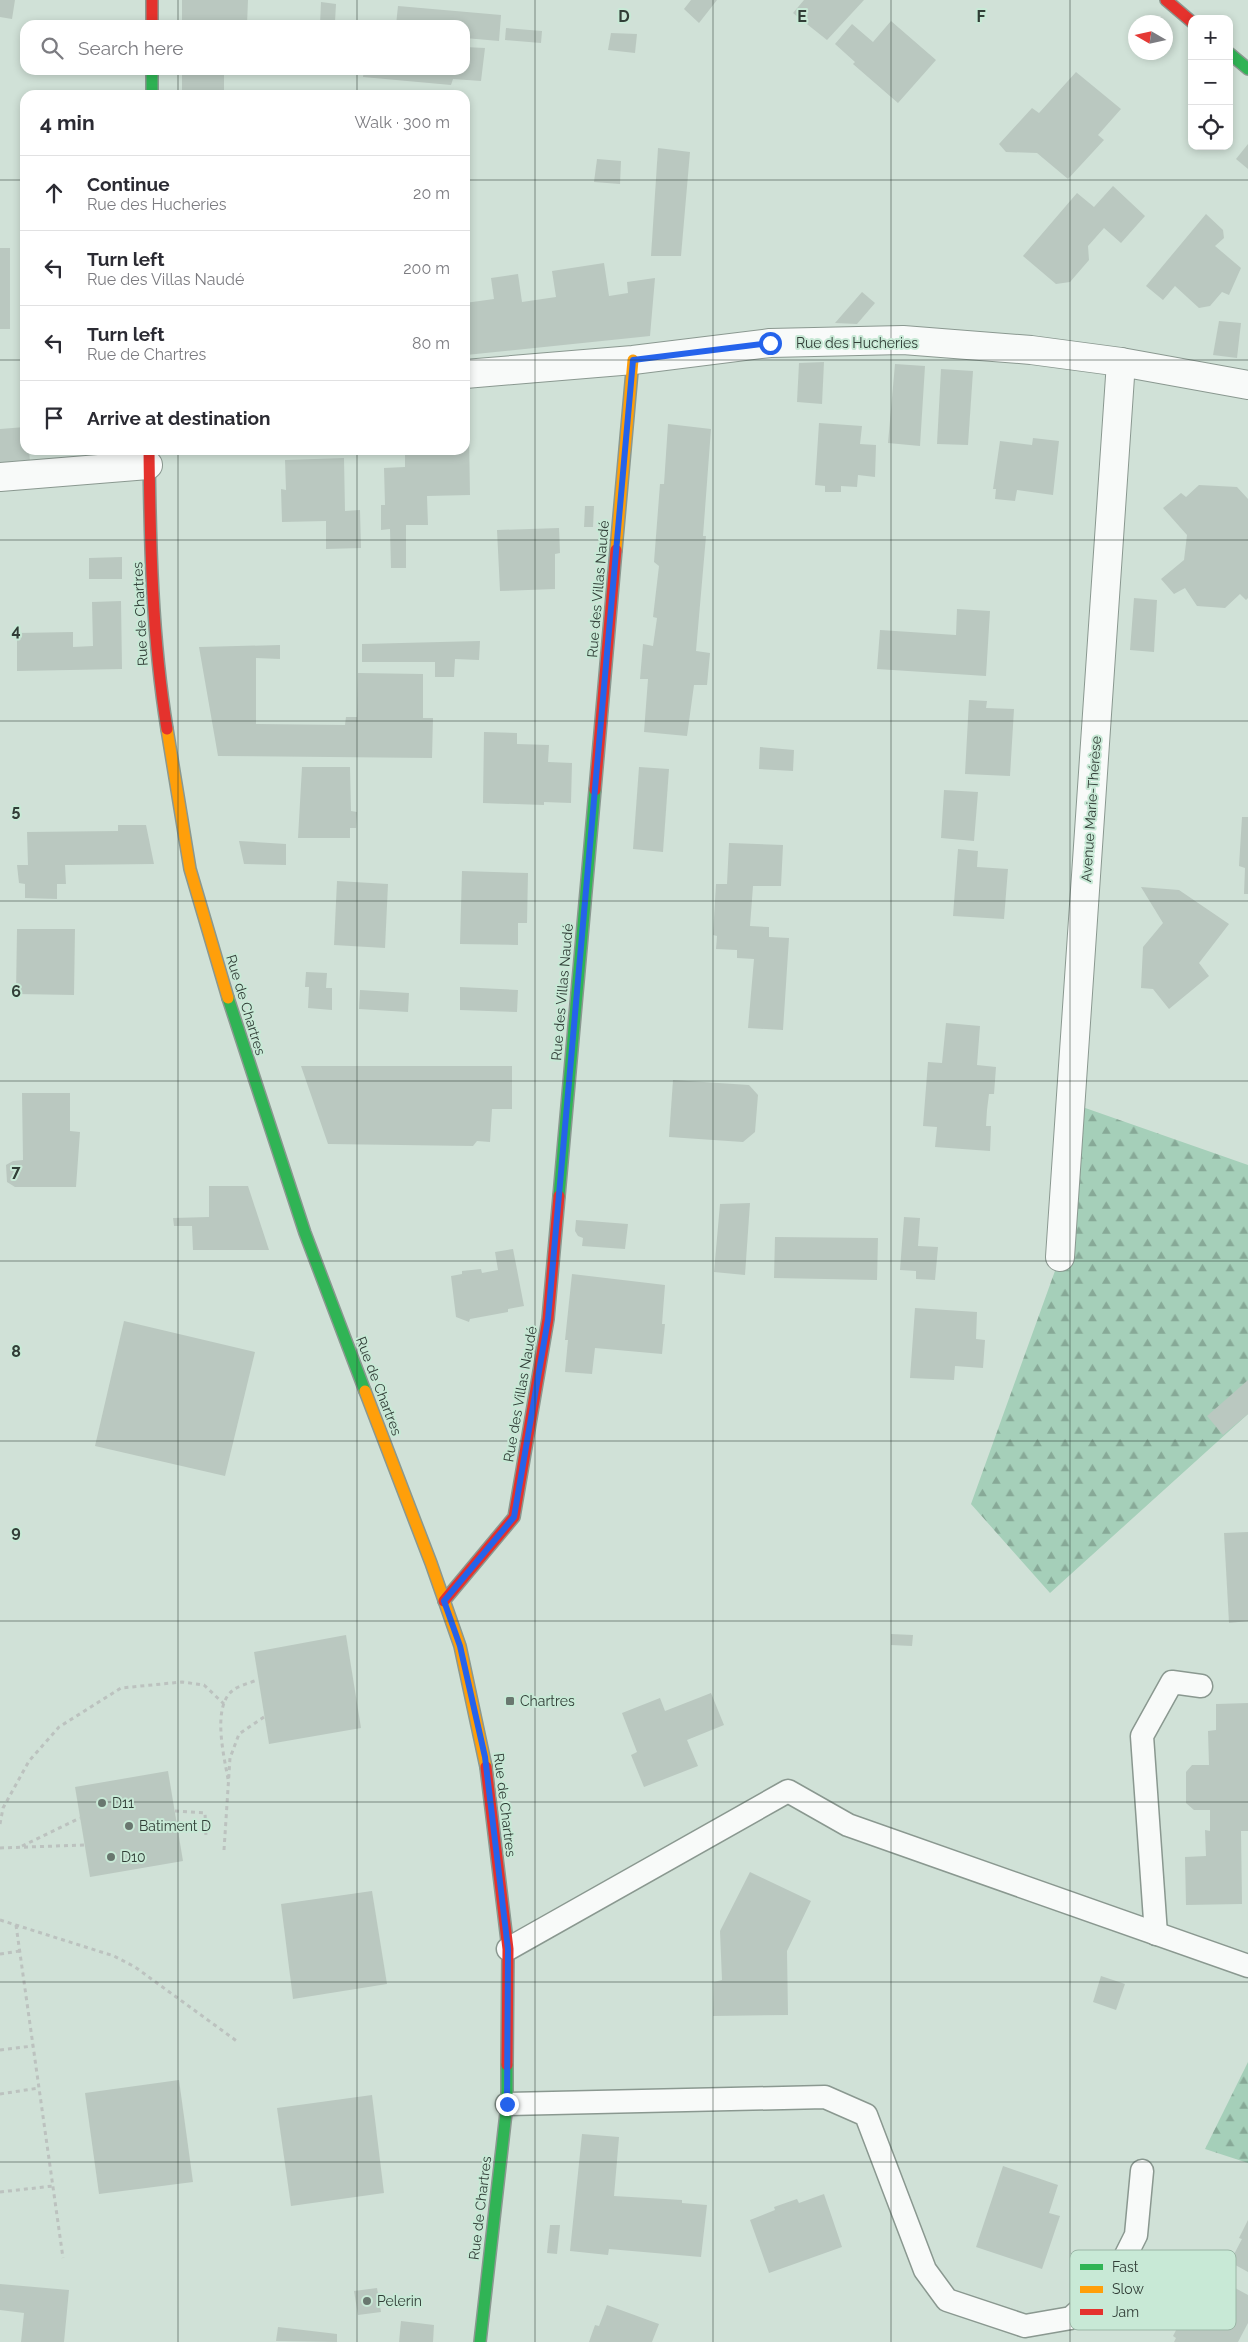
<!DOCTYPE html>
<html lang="en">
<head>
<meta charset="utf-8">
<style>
	body { margin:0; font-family:Raleway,sans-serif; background:#f7f7f7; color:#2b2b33 }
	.controls { position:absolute; right:15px; top:15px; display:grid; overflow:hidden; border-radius:10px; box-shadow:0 2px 8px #0003 }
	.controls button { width:45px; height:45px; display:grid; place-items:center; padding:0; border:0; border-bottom:1px solid #e1e1e2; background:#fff; color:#2b2b33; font:25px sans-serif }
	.compass { position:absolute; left:1128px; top:15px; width:45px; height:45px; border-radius:50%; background:#fff; box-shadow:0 2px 8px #0003; rotate:279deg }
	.stop { position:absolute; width:15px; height:15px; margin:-11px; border:4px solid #2563eb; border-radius:50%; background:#fff }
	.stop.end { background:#2563eb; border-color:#fff; box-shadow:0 1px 5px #0008 }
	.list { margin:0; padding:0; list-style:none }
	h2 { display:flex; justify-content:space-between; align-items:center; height:65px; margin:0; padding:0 20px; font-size:21px }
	h2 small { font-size:16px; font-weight:400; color:#7c7c81 }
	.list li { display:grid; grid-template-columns:32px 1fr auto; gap:15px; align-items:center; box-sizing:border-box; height:75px; padding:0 20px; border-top:1px solid #e1e1e2 }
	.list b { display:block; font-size:19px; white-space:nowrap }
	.list p { margin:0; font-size:16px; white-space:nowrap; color:#7c7c81 }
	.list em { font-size:16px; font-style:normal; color:#7c7c81 }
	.icon { flex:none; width:28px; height:28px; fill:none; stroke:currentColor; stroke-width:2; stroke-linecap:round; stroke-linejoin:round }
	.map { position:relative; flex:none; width:1248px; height:2342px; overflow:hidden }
	.search { position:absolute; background:#fff; box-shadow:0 2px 8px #0003; left:20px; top:20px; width:450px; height:55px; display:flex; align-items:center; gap:12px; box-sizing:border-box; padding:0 18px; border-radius:15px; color:#7c7c81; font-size:19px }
	.panel { position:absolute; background:#fff; box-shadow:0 2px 8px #0003; left:20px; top:90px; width:450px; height:365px; border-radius:15px }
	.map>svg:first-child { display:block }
</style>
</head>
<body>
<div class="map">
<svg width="1248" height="2342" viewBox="0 0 1248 2342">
	<defs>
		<pattern id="forest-firs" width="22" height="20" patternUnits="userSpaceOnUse" patternTransform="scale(1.25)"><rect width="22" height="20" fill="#a5cfb9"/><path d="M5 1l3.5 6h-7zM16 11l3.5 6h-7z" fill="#87a997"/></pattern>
	</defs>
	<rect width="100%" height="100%" fill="#d0e1d7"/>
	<g fill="url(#forest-firs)">
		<path d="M1071,1103L1248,1165V1414L1050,1593L971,1504L1060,1257Z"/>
		<path d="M1248,2062V2163L1205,2149Z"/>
	</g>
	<g fill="#bac8c0">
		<path d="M0,0H15L12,19L0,17Z"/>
		<path d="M182,0H248L247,25H182Z"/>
		<path d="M691,0H717L699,23L684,9Z"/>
		<path d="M804,0H864L827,40L793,13Z"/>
		<path d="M321,2L336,4L335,22L356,25H320Z"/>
		<path d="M398,6L501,15L499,41L465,38V25H396Z"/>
		<path d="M891,21L936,60L898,103L853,64L855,62L835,44L852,24L873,42Z"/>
		<path d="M506,28L542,31L541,43L505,40Z"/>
		<path d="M611,33L637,34L635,53L608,50Z"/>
		<path d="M465,47L485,48L481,81L453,79L451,85L363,77L364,70H465Z"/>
		<rect x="182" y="70" width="42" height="25"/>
		<path d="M1076,72L1121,109L1098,135L1104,140L1068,179L1037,153L1006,152L999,144L1032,108L1039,113Z"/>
		<path d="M1248,144V169L1236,159Z"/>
		<path d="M658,148L690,152L681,256H651Z"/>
		<path d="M597,159L621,161L620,184L594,182Z"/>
		<path d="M1113,186L1145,216L1121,243L1104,228L1088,246L1089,260L1070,282L1056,284L1023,256L1077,193L1094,207Z"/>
		<path d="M1206,214L1223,230L1224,238L1215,246L1241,268L1229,295L1222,292L1210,306L1199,308L1175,286L1163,300L1146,286Z"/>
		<rect x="0" y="248" width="10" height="81"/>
		<path d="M604,263L609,296L628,293L627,282L655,278L650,336L466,355L465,303L494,299L491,278L518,274L522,302L556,297L552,271Z"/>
		<path d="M862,292L875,303L857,324L835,323Z"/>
		<path d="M1219,321L1241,323L1237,358L1213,355Z"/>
		<path d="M824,362L822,404L797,402L799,363Z"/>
		<path d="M895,364L925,366L920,446L888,443Z"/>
		<path d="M941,369L973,371L968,445L937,444Z"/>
		<path d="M819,423L862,426L860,444L876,445L875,477L858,475L857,487L841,486V492H825V486L815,485Z"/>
		<path d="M668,424L711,429L703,536H706L696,651L710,653L707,685H694L687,736L644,732L648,679H640L643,644L653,646L657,618L653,617L659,566L654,562L660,484H664Z"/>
		<path d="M25,427V450H29L30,462L0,463V429Z"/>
		<path d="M465,435H469L470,495L427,496L428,525H406V568H391L390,529L381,530V505H385L384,468L405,467V450H465Z"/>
		<path d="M1033,438L1059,441L1053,495L1017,490L1015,501L995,499L996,489H993L1000,441L1032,445Z"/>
		<path d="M344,458L345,511L360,510L361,548L326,549V521L282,522L281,489L286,490L285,460Z"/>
		<path d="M1199,485L1237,487L1248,499V598L1246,600L1240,594L1225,608L1197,606L1185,588L1174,594L1161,579L1184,560L1187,535L1163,508L1181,493L1186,497Z"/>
		<path d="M585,506H594L593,527H584Z"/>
		<path d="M559,528L560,553L555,554V589L500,591L497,530Z"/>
		<path d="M122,557V579H89V558Z"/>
		<path d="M1134,598L1157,600L1154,652L1130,650Z"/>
		<path d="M121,601L122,669L17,671V633L73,632V647L93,646L92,602Z"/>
		<path d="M957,609L990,611L986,676L877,669L880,630L956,635Z"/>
		<path d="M480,641L479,660L455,659L454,677H435V662H362V644Z"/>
		<path d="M280,645V659L256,658V724L345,725L346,717H357L358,673L423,674V718H433L432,758L218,756L199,647Z"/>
		<path d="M969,700L987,701L986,708L1014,709L1010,776L965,774Z"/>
		<path d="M484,732L517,733V744L549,745L548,762L572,763L571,803L544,802V805L483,803Z"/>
		<path d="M760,747L794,750L793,771L759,769Z"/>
		<path d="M302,767H350L351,811L357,812L356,828H350V838H298Z"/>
		<path d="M639,767L669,769L663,852L633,849Z"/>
		<path d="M944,790L978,792L974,841L941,838Z"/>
		<path d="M1242,817H1248V894H1244L1245,868L1239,866Z"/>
		<path d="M118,825H146L154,864L65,865L66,884H57V899L25,898V884L19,883L17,865H28L27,832L118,831Z"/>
		<path d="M239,841L286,844V865L244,864Z"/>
		<path d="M729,843L783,845L781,886H747H753L750,926L769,927V937L789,938L783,1030L748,1028L754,959L737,958V950L716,949L717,936L713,935L716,884H727Z"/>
		<path d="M958,849L978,851L977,867L1008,869L1004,919L953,916Z"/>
		<path d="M462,871L528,873L527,923H518V945L460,944Z"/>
		<path d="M337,881L388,884L385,948L334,945Z"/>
		<path d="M1141,887L1179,890L1229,924L1199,963L1209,976L1169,1009L1153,989L1141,988L1143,947L1163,923Z"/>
		<path d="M17,929H75L74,995L16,994Z"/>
		<path d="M306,972L327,973L326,988H332V1010L308,1008L309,987H305Z"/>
		<path d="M460,987L518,990L517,1012L460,1010Z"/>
		<path d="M360,990L409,993L408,1012L359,1009Z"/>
		<path d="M946,1023L980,1026L977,1065L996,1067L994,1094H989L987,1110L986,1126H991L990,1151L935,1147L937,1127L923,1126L928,1062L942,1063Z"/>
		<path d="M301,1066H512V1109H492L490,1142L477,1141L473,1146L328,1144Z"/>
		<path d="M673,1080L749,1085L758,1095L755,1132L743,1142L669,1137Z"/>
		<path d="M22,1093H70V1131L80,1132L76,1187H15L7,1182L6,1165L13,1161L23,1160Z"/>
		<path d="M209,1186H248L269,1250H193L192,1226H174L173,1218L209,1217Z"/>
		<path d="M750,1203L745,1275L714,1272L720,1204Z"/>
		<path d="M904,1217L920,1218L918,1246L938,1247L935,1280L916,1279V1271L900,1270Z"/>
		<path d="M576,1220L628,1224L625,1249L582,1246L583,1238L578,1236L575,1231Z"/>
		<path d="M775,1237L878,1238L877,1280L774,1278Z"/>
		<path d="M513,1249L524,1306L508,1309V1312L470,1319L469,1322L456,1317L451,1276L462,1274V1271L481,1269L482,1273L498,1270L495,1252Z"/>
		<path d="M572,1274L665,1285L662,1324H665L662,1354L595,1348L592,1374L565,1372L568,1340H565Z"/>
		<path d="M915,1308L977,1312L976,1339L985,1340L983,1368L955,1366L954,1380L910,1378Z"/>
		<path d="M124,1321L255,1352L225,1476L95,1446Z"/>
		<path d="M1248,1380V1414L1223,1435L1207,1416Z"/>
		<path d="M1248,1532V1621L1229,1623L1224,1533Z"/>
		<path d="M891,1634L913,1635L912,1646L891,1645Z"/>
		<path d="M346,1635L361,1728L269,1744L254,1652Z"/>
		<path d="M711,1693L724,1725L687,1740L698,1766L644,1787L631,1755L637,1752L622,1713L660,1698L665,1711Z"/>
		<path d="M1248,1703V1831H1241L1242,1904L1186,1905L1185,1857L1206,1856L1205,1830L1210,1831V1810H1194L1186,1803V1772L1192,1765H1209L1208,1731L1216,1730V1704Z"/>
		<path d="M168,1771L183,1861L90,1877L75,1787Z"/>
		<path d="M750,1872L811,1901L787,1951L788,2015L713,2016L714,1982L722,1980L720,1931Z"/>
		<path d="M372,1891L387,1984L293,1999L281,1904Z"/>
		<path d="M1101,1976L1125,1984L1116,2010L1093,2002Z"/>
		<path d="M179,2080L193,2182L99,2194L85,2093Z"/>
		<path d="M372,2095L384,2193L291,2206L277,2108Z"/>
		<path d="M582,2134L619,2137L614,2196L682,2200V2203L707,2205L701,2257L609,2249L608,2255L570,2251Z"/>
		<path d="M1003,2166L1058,2185L1049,2213L1060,2216L1042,2269L976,2247Z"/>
		<path d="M824,2194L842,2247L769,2273L750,2220L775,2210L774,2207L797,2199L799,2203Z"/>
		<path d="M1248,2220V2272L1230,2262L1242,2239L1239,2238Z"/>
		<path d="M550,2225H560L557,2254L547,2253Z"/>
		<path d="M1213,2276L1248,2295V2323L1238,2342H1174L1176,2338L1173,2336L1184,2315L1187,2316L1200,2292L1203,2294Z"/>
		<path d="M0,2284L69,2290L64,2342H21L24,2313L0,2310Z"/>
		<path d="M377,2288L381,2312L358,2315L354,2291Z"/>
		<path d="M607,2305L659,2324L652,2342H589L595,2325L599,2326Z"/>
		<path d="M401,2321L434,2325L433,2342H399Z"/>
		<path d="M278,2327L337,2334V2342L276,2341Z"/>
	</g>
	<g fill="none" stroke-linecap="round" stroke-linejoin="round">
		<defs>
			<g id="lane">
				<path d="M1156,1934L1142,1736L1172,1682L1201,1686"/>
				<path d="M508,1949L788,1791L848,1825L1248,1966"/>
				<path d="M507,2104L825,2097L866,2115L925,2270L947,2300L1025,2326L1071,2318L1114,2279L1136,2235L1142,2171"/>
			</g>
			<g id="street">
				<path d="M465,374L633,360L770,343L903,340L1031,350L1121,362L1248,385"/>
				<path d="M0,477L148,465"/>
				<path d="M1060,1257L1121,362"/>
			</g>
			<g id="fast">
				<path d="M1229,53L1248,69"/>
				<path d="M152,70V95"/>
				<path d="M228,998L305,1233L365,1391"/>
				<path d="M559,1196L595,790"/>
				<path d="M480,2342L507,2104V2065"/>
			</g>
			<g id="slow">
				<path d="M616,550L633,360"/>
				<path d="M167,729L190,869L228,998"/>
				<path d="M365,1391L431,1563L460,1646L486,1767"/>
			</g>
			<g id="jam">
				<path d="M152,0V25"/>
				<path d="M1166,0L1192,22"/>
				<path d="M149,450C150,543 152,637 167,729"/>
				<path d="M595,790L616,550"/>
				<path d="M444,1601L514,1517L548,1319L559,1196"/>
				<path d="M486,1767L508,1949L507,2065"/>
			</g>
		</defs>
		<use href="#lane" stroke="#8a9890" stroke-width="25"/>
		<use href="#street" stroke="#8a9890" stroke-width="30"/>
		<use href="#fast" stroke="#8a9890" stroke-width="14"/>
		<use href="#slow" stroke="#8a9890" stroke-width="14"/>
		<use href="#jam" stroke="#8a9890" stroke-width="14"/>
		<g stroke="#bcc2bf" stroke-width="3" stroke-dasharray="4 4" stroke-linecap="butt">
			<path d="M228,1779C224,1756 212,1708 232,1691C237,1686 250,1683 257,1680"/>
			<path d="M175,1811L205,1813L206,1837"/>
			<path d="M0,1824L3,1808L29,1761L59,1727L121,1688L182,1682L204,1685L224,1704"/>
			<path d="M22,1846L80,1818"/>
			<path d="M0,1848L84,1845"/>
			<path d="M224,1850L230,1758L239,1734L264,1717"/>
			<path d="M0,1920L114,1956L135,1967L238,2042"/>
			<path d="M16,1925L63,2258"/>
			<path d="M0,1954L20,1951"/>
			<path d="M0,2050L33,2046"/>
			<path d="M0,2094L39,2088"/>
			<path d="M0,2192L53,2186"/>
		</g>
		<use href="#lane" stroke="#f8faf9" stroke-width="22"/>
		<use href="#street" stroke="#f8faf9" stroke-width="28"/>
		<use href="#fast" stroke="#30b455" stroke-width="11"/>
		<use href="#slow" stroke="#ff9f0a" stroke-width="11"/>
		<use href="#jam" stroke="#e5322d" stroke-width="11"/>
	</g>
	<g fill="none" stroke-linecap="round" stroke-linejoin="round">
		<path stroke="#2563eb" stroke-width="6" d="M507,2104L508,1949L485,1757L460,1646L444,1601L514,1517L548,1319L633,360L770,343"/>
	</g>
	<path fill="none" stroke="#313e37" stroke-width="1" stroke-opacity="0.55" d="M178,0V25M357,0V25M535,0V2342M713,0V2342M891,0V2342M1070,0V2342M178,70V95M357,70V95M0,180H25M465,180H1248M0,360H25M465,360H1248M178,450V2342M357,450V2342M0,540H1248M0,721H1248M0,901H1248M0,1081H1248M0,1261H1248M0,1441H1248M0,1621H1248M0,1802H1248M0,1982H1248M0,2162H1248"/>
	<g fill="#69776f" stroke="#c8e9d6" stroke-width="2">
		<rect x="505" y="1696" width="10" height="10" rx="2.5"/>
		<circle cx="102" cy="1803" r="5"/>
		<circle cx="129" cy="1826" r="5"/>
		<circle cx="111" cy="1857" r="5"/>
		<circle cx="367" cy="2301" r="5"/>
	</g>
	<g text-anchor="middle" stroke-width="4" stroke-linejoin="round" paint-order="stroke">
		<g font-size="14" fill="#313e37" stroke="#c8e9d6">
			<text x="857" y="348">Rue des Hucheries</text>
			<text transform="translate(598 589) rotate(-85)" y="5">Rue des Villas Naudé</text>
			<text transform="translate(140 614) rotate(-93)" y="5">Rue de Chartres</text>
			<text transform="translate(1091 809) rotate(-86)" y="5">Avenue Marie-Thérèse</text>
			<text transform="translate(562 992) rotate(-85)" y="5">Rue des Villas Naudé</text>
			<text transform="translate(246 1005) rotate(73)" y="5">Rue de Chartres</text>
			<text transform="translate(379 1386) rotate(69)" y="5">Rue de Chartres</text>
			<text transform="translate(520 1394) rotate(-80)" y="5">Rue des Villas Naudé</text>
			<text transform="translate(505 1805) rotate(83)" y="5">Rue de Chartres</text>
			<text transform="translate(480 2208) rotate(-83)" y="5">Rue de Chartres</text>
		</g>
		<g font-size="14" fill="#313e37" stroke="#c8e9d6" text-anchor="start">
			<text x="520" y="1706">Chartres</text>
			<text x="112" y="1808">D11</text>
			<text x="139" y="1831">Batiment D</text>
			<text x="121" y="1862">D10</text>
			<text x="377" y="2306">Pelerin</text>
		</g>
	</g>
	<rect x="1070" y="2250" width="166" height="80" rx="8" fill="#c8e9d6" stroke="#9bb6a6" stroke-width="1"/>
	<rect x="1080" y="2264" width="23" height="6" fill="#30b455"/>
	<rect x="1080" y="2286" width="23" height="7" fill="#ff9f0a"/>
	<rect x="1080" y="2309" width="23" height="6" fill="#e5322d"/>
	<g font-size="14" fill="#313e37">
		<text x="1112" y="2272">Fast</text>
		<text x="1112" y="2294">Slow</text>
		<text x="1112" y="2317">Jam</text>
	</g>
	<g font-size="16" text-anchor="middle" font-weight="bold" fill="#313e37" stroke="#c8e9d6" stroke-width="4" stroke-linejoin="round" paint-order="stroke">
		<text x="624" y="22">D</text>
		<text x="802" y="22">E</text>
		<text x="981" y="22">F</text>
		<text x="16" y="636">4</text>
		<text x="16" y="816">5</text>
		<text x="16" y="997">6</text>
		<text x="16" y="1177">7</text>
		<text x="16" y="1357">8</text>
		<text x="16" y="1537">9</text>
	</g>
</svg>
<div class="controls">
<button>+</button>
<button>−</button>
<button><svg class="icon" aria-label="locate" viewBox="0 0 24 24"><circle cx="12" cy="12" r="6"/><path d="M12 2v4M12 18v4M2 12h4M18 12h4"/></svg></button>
</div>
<svg class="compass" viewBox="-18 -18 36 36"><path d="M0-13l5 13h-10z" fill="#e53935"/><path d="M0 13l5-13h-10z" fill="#7c7c81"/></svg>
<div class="stop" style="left:770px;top:343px"></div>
<div class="stop end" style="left:507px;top:2104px"></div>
<div class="search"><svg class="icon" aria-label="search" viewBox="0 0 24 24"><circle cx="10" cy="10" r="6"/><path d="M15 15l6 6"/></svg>Search here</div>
<section class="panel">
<h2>4 min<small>Walk · 300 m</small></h2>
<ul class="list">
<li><svg class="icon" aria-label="ahead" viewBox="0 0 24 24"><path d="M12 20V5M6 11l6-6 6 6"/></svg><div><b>Continue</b><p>Rue des Hucheries</p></div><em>20 m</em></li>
<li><svg class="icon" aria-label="left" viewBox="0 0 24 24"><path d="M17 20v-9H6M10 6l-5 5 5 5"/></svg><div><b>Turn left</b><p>Rue des Villas Naudé</p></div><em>200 m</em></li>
<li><svg class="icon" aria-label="left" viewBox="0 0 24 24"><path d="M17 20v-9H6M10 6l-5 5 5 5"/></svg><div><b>Turn left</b><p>Rue de Chartres</p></div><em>80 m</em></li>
<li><svg class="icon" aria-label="arrive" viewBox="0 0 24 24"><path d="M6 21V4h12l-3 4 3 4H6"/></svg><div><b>Arrive at destination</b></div></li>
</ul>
</section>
</div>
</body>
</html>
